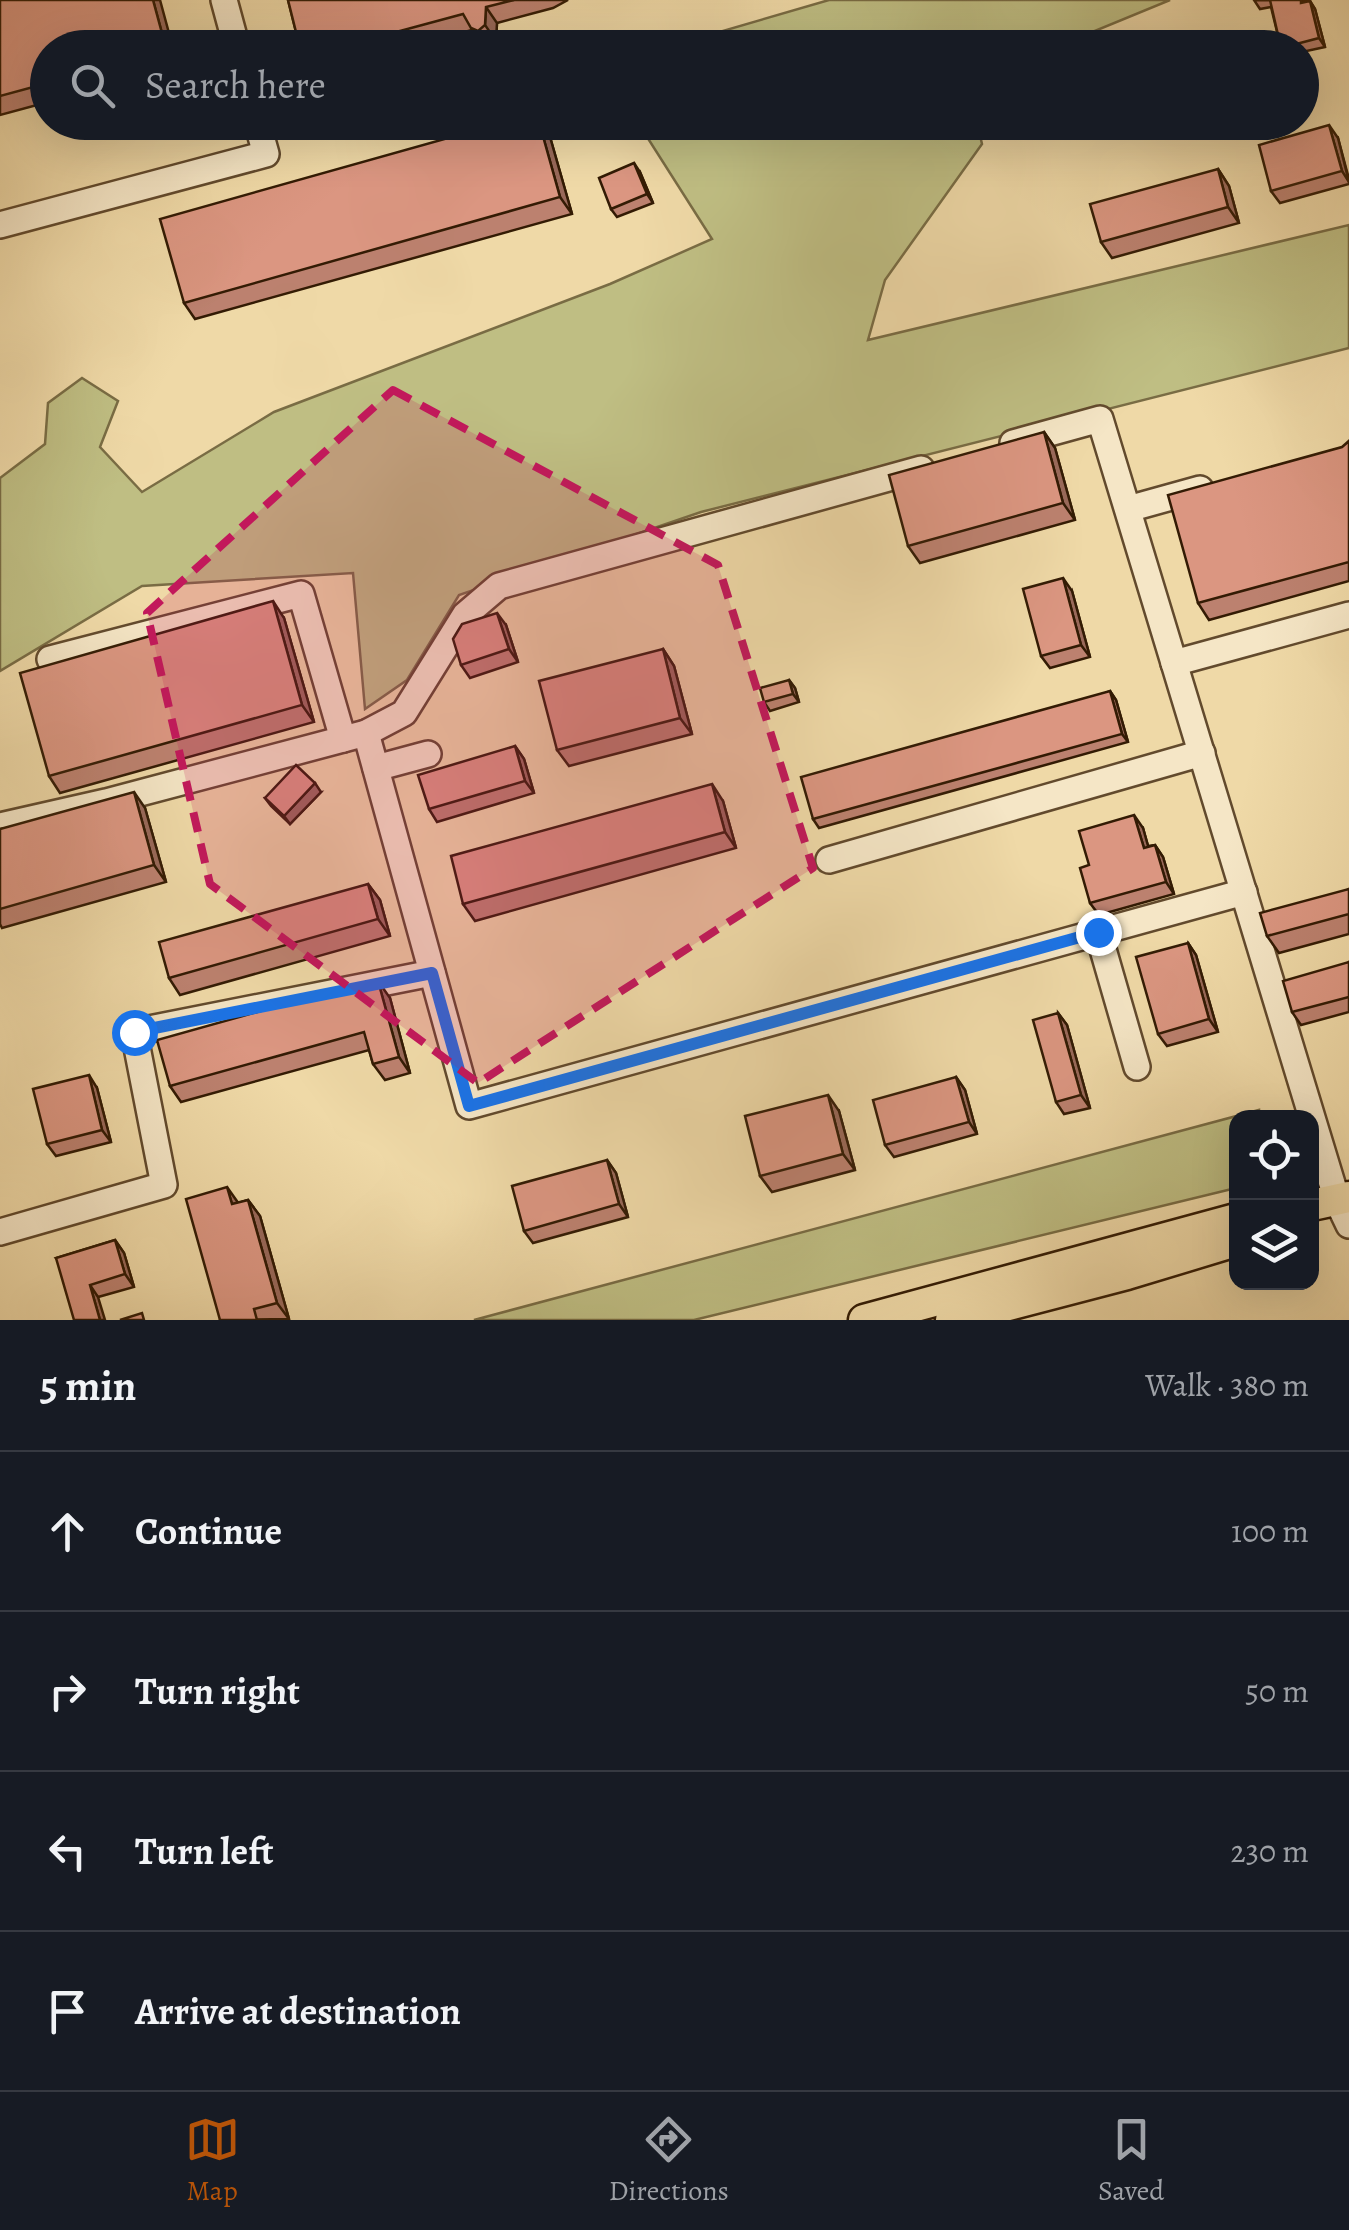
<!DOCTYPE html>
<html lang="en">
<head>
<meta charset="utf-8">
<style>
	body { margin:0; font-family:Alegreya,serif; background:#20242c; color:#f1f3f6 }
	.controls { position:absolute; right:30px; bottom:30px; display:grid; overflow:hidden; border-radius:20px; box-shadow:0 10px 40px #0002 }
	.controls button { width:90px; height:90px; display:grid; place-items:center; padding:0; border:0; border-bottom:2px solid #363941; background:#171b24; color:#f1f3f6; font:50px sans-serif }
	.stop { position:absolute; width:30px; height:30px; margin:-22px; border:8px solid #1a73e8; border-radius:50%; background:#fff }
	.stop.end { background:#1a73e8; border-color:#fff; box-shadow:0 2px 10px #0008 }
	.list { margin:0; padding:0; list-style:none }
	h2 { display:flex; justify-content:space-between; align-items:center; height:130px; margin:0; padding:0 40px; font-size:42px }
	h2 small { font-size:32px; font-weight:400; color:#9ea1a6 }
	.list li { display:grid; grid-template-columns:65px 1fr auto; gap:30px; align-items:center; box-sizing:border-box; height:160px; padding:0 40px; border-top:2px solid #363941 }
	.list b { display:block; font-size:38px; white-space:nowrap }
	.list em { font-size:32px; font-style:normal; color:#9ea1a6 }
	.icon { flex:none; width:55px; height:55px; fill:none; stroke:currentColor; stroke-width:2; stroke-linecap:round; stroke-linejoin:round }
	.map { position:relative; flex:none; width:1349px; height:1320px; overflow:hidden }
	.search { position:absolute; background:#171b24; box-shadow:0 10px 40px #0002; left:30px; right:30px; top:30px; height:110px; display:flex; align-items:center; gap:25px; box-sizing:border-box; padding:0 35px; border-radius:55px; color:#9ea1a6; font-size:38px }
	.sheet { height:770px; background:#171b24 }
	nav { display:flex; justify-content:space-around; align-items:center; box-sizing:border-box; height:140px; border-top:2px solid #363941; background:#171b24; font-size:28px; color:#9ea1a6 }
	nav a { display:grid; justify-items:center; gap:5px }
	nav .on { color:#b45309 }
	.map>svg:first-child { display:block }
</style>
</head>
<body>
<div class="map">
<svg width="1349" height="1320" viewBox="0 0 1349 1320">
	<rect width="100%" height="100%" fill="#efd9a7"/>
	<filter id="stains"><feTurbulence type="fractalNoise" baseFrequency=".002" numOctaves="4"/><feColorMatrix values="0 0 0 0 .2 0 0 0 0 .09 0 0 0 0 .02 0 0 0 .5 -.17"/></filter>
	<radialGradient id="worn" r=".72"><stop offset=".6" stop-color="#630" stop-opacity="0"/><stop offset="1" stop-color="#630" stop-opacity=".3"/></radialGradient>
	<g fill="#bfbe83" stroke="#796c44" stroke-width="2.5">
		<path d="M829,0H1170L1056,47H668Z"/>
		<path d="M585,123H977L982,144L885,280L868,340L1349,225V348L701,512L459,595L407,680L365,709L353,573L142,586L0,671V478L45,444L48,403L82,378L118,401L100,447L142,492L274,412L610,284L712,239L642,129L591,131Z"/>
		<path d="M1259,1110V1117L1236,1118V1188L694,1320H474Z"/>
	</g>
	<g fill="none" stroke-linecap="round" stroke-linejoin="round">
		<defs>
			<g id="minor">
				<path d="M224,0L237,48"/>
				<path d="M0,225L266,154L257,122"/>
				<path d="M1013,443L1100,419L1337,1200L1349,1225"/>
				<path d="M1128,509L1200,489"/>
				<path d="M50,659L301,594L343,739"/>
				<path d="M1174,663L1349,615"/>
				<path d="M366,733L469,1106L1244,892"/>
				<path d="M376,768L428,754"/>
				<path d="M0,826L106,802L366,733L404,713L465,615L499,586L921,469"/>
				<path d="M829,860L1202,753"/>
				<path d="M1098,932L1137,1067"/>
				<path d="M0,1232L164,1185L134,1032L432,973"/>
			</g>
			<g id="major">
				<path d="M1312,1205L1349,1197"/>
				<path d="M864,1320L1236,1219"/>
				<path d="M951,1320L1127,1274L1236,1241"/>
			</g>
		</defs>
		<use href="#minor" stroke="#624a2d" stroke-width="30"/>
		<use href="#major" stroke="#331b04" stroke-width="35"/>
		<use href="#minor" stroke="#f5e6c6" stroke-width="25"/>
		<use href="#major" stroke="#efd9a7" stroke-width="30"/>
	</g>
	<g fill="#bc816f" stroke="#331b04" stroke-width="2.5">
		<path d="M0,0L48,48V102L0,115Z"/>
		<path d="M288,0H568L553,8L497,23L496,41L489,46L482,44L472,30L406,48H300Z"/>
		<path d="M1254,0L1310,1L1315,9L1325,47L1302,52V48H1281L1271,7L1260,9Z"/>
		<path d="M505,122H543L548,130L572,214L195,319L184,303Z"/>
		<path d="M1338,138L1349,179V184L1280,203L1271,191Z"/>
		<path d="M1218,169L1229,186L1239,223L1112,258L1101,242Z"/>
		<path d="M640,172L653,203L617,217L611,209Z"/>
		<path d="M1044,432L1055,448L1075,520L920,563L908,546Z"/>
		<path d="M1349,441V581L1209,620L1198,603Z"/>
		<path d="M1072,591L1090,657L1050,668L1041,656Z"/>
		<path d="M284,618L314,722L60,793L49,776Z"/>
		<path d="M506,625L518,662L470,678L461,665Z"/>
		<path d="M663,649L674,666L692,734L569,766L557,750Z"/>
		<path d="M789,680L795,688L799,702L770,711L764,702Z"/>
		<path d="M1110,691L1116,700L1128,742L819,828L813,819Z"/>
		<path d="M515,746L524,759L534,793L437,822L429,809Z"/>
		<path d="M321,792L290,824L271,806L265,798Z"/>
		<path d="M723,801L736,848L475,921L463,904Z"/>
		<path d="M145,808L166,882L2,928L0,924V829Z"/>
		<path d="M1143,828L1148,846L1155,845L1163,857L1174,894L1099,915L1090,903L1089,865Z"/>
		<path d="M368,884L380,900L390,936L180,995L169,978Z"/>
		<path d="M1349,889V934L1279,953L1267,936Z"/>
		<path d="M1188,943L1196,955L1218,1032L1167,1046L1158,1034Z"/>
		<path d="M1349,962V1012L1301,1025L1292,1012Z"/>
		<path d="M390,998L410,1073L385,1080L373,1064L369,1050L181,1102L170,1086Z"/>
		<path d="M1058,1013L1067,1025L1090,1108L1064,1114L1056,1102Z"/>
		<path d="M956,1077L965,1090L977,1134L894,1157L885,1145Z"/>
		<path d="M97,1088L111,1142L56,1156L47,1144Z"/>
		<path d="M839,1111L855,1170L772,1192L760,1176Z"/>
		<path d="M607,1160L616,1173L628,1217L533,1243L524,1231Z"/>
		<path d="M248,1200L260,1216L289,1319L220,1320L238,1203Z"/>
		<path d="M115,1240L124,1253L134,1287L98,1297L56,1258Z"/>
	</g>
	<g fill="#99695a" stroke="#331b04" stroke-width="2.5">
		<path d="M153,0H160L173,48H166Z"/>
		<path d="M1310,1L1315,9L1325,47L1319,38Z"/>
		<path d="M486,7L497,23L496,41L485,25Z"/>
		<path d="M539,122H543L548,130L572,214L560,197Z"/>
		<path d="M1329,125L1338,138L1349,182L1342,171Z"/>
		<path d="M634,163L640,172L653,203L647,194Z"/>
		<path d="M1218,169L1229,186L1239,223L1228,207Z"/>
		<path d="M1044,432L1055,448L1075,520L1063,503Z"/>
		<path d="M1063,578L1072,591L1090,657L1081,645Z"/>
		<path d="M273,601L284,618L314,722L302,705Z"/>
		<path d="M497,613L506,625L518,662L509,649Z"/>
		<path d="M663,649L674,666L692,734L680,718Z"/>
		<path d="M789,680L795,688L799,702L793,694Z"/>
		<path d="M1110,691L1116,700L1128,742L1122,734Z"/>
		<path d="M515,746L524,759L534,793L525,781Z"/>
		<path d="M315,783L321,792L290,824L284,816Z"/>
		<path d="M712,784L723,801L736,848L725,832Z"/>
		<path d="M134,792L145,808L166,882L154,865Z"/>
		<path d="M1134,815L1143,828L1152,860L1144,848Z"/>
		<path d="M1155,845L1163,857L1174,894L1166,882Z"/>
		<path d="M368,884L380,900L390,936L378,919Z"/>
		<path d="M1188,943L1196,955L1218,1032L1209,1019Z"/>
		<path d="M378,981L390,998L410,1073L399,1057Z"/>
		<path d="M1058,1013L1067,1025L1090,1108L1081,1095Z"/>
		<path d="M89,1075L97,1088L111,1142L102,1130Z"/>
		<path d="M956,1077L965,1090L977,1134L969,1122Z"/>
		<path d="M828,1095L839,1111L855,1170L843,1154Z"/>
		<path d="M607,1160L616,1173L628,1217L619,1204Z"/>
		<path d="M227,1187L239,1204H232Z"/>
		<path d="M248,1200L260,1216L289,1319L277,1303Z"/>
		<path d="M115,1240L124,1253L134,1287L125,1274Z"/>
		<path d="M90,1285L98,1297L105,1320H100Z"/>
	</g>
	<g fill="#db9681" stroke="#331b04" stroke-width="2.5">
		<path d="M0,0H153L166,48H48V83L0,96Z"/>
		<path d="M288,0H514L486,7L485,25L478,31L471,28L463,14L337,48H300Z"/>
		<path d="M1270,0H1301V3L1310,1L1319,38L1281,48Z"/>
		<path d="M1169,37L1172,48H1132Z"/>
		<path d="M505,122H539L560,197L184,303L160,219Z"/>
		<path d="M1329,125L1342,171L1271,191L1259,145Z"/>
		<path d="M634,163L647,194L611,209L599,178Z"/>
		<path d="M1218,169L1228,207L1101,242L1090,204Z"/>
		<path d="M1044,432L1063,503L908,546L889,475Z"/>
		<path d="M1349,441V562L1198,603L1168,495L1342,447Z"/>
		<path d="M1063,578L1081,645L1041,656L1023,589Z"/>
		<path d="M273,601L302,705L49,776L20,673Z"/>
		<path d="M497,613L509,649L461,665L453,639L462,624Z"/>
		<path d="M663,649L680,718L557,750L539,681Z"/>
		<path d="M789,680L793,694L764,702L760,688Z"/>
		<path d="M1110,691L1122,734L813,819L801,777Z"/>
		<path d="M515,746L525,781L429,809L418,775Z"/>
		<path d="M296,765L315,783L284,816L265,798Z"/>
		<path d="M712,784L725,832L463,904L451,856Z"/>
		<path d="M134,792L154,865L0,909V829Z"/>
		<path d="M1134,815L1144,848L1155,845L1166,882L1090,903L1080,868L1089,865L1079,831Z"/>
		<path d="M368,884L378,919L169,978L159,942Z"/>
		<path d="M1349,889V914L1267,936L1260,913Z"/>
		<path d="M1188,943L1209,1019L1158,1034L1136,957Z"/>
		<path d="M1349,962V997L1292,1012L1283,981Z"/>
		<path d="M378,981L399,1057L373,1064L364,1032L170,1086L157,1040L343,988Z"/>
		<path d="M1058,1013L1081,1095L1056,1102L1033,1020Z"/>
		<path d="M89,1075L102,1130L47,1144L33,1089Z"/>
		<path d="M956,1077L969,1122L885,1145L873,1100Z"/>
		<path d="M828,1095L843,1154L760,1176L745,1116Z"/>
		<path d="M607,1160L619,1204L524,1231L512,1186Z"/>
		<path d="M227,1187L232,1204L248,1200L277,1303L254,1309L257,1320H220L186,1199Z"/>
		<path d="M115,1240L125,1274L90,1285L100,1320H74L56,1258Z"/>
		<path d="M142,1313L144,1320H120Z"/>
	</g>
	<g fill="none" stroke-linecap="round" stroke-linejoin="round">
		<path stroke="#1a73e8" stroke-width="12" d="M134,1032L432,973L469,1106L1098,932"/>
	</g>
	<path fill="#c2185b" fill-opacity="0.2" stroke="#c2185b" stroke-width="8" stroke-dasharray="20 12" stroke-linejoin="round" d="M393,390L718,565L813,868L478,1083L210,884L147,613Z"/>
	<rect width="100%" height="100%" filter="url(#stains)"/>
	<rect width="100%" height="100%" fill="url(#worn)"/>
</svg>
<div class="controls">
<button><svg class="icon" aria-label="locate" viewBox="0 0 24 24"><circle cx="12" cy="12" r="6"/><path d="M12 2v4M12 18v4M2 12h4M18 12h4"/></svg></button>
<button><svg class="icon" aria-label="layers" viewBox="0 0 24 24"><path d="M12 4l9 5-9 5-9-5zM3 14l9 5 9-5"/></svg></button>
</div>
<div class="stop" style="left:134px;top:1032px"></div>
<div class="stop end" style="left:1098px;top:932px"></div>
<div class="search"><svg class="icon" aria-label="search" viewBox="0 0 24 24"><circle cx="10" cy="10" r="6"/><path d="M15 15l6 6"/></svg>Search here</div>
</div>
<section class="sheet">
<h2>5 min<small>Walk · 380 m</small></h2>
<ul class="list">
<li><svg class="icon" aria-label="ahead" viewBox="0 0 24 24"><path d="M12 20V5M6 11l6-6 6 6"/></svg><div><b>Continue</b></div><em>100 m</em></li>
<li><svg class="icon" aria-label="right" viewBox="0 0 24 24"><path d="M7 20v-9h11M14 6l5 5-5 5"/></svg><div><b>Turn right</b></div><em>50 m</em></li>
<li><svg class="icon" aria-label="left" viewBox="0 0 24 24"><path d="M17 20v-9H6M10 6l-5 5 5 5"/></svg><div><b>Turn left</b></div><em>230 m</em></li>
<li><svg class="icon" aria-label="arrive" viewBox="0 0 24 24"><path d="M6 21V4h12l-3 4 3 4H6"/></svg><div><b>Arrive at destination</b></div></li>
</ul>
</section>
<nav>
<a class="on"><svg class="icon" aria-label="map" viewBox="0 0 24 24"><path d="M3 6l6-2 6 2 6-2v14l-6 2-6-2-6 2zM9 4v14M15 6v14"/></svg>Map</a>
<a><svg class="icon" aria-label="directions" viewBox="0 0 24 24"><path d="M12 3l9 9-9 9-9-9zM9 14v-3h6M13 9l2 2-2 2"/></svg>Directions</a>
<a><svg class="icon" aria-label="saved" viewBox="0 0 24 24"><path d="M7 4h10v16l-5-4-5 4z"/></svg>Saved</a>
</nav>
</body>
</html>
